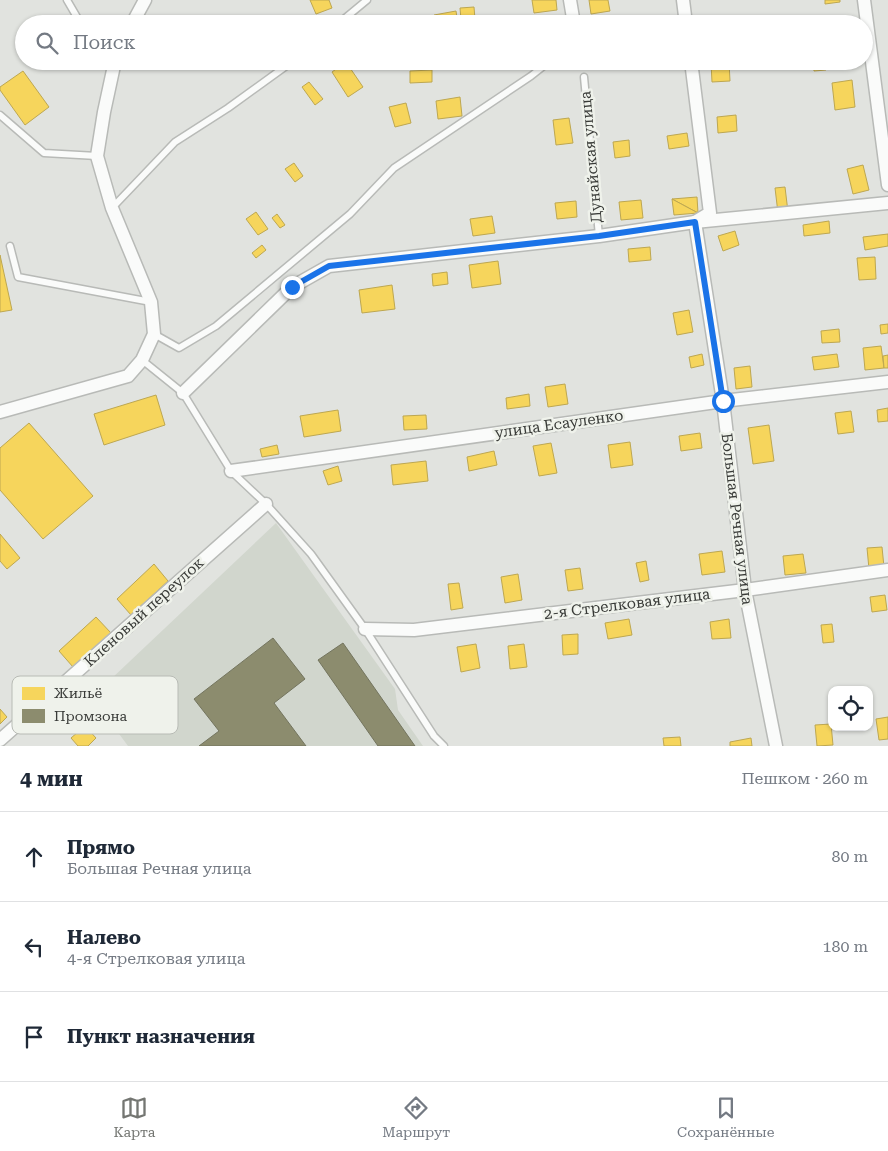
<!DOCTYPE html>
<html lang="ru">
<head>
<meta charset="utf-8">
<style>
	body { margin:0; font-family:"Roboto Serif",serif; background:#f2f2f3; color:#1f2937 }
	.controls { position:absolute; right:15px; bottom:15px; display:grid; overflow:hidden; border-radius:10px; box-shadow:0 1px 4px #0004 }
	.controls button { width:45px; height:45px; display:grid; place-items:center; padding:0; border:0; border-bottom:1px solid #e0e1e3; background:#fff; color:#1f2937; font:25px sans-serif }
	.stop { position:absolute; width:15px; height:15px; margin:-11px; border:4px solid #1a73e8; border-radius:50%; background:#fff }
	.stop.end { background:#1a73e8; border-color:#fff; box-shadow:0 1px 5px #0008 }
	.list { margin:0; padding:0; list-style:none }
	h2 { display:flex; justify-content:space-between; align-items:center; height:65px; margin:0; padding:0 20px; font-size:21px }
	h2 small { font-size:16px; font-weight:400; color:#747a83 }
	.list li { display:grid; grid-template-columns:32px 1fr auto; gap:15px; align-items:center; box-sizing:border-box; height:90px; padding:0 20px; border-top:1px solid #e0e1e3 }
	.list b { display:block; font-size:19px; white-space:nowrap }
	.list p { margin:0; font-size:16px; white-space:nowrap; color:#747a83 }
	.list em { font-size:16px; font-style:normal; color:#747a83 }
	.icon { flex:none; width:28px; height:28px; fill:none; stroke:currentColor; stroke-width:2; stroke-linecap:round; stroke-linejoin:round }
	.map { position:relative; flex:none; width:888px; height:746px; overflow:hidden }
	.search { position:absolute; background:#fff; box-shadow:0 1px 4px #0004; left:15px; right:15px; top:15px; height:55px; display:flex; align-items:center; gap:12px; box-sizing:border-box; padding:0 18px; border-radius:28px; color:#747a83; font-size:19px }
	.sheet { height:335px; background:#fff }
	nav { display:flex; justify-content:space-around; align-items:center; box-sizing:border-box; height:70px; border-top:1px solid #e0e1e3; background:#fff; font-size:14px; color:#747a83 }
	nav a { display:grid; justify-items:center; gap:2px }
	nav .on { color:#747672 }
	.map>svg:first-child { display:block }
</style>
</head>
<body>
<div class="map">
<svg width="888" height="746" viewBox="0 0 888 746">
	<rect width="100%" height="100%" fill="#e1e3df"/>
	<path fill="#d1d6cd" d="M276,523L395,689L398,710L423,746H128L92,697Z"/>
	<g fill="#f6d55c" stroke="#bda751">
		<path d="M310,0H329L332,8L316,14Z"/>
		<path d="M532,0H556L557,10L534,13Z"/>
		<path d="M589,0H608L610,11L591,14Z"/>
		<path d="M825,0H840V2L825,4Z"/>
		<path d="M474,7L475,19L461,20L460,8Z"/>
		<path d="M456,11L458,24H436L434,15Z"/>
		<path d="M466,61H492V66L466,68Z"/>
		<path d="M654,61H673V63L654,64Z"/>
		<path d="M813,61H825L826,70L814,71Z"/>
		<path d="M346,62L363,87L348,97L332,72Z"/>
		<path d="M729,62L730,81L712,82L711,63Z"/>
		<path d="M432,70V82L410,83V71Z"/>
		<path d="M23,71L49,107L25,125L0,90V87Z"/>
		<path d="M852,80L855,107L835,110L832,83Z"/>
		<path d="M309,82L323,99L315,105L302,87Z"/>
		<path d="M460,97L462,116L438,119L436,101Z"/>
		<path d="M406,103L411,123L395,127L389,107Z"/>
		<path d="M736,115L737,131L718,133L717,117Z"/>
		<path d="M569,118L573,143L556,145L553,120Z"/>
		<path d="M687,133L689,146L669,149L667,136Z"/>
		<path d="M629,140L630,156L615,158L613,142Z"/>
		<path d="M294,163L303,176L295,182L285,169Z"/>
		<path d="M863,165L869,190L853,194L847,169Z"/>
		<path d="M785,187L788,212L778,213L775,188Z"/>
		<path d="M697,197L698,213L672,199Z"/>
		<path d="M672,199L698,213L674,215Z"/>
		<path d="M641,200L643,218L621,220L619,202Z"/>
		<path d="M576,201L577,217L557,219L555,203Z"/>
		<path d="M256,212L268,229L258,235L246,219Z"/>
		<path d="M277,214L285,225L280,228L272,218Z"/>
		<path d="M492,216L495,233L473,236L470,219Z"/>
		<path d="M829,221L830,233L804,236L803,225Z"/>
		<path d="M735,231L739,245L723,251L718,236Z"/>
		<path d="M888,234V246L865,250L863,237Z"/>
		<path d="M262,245L266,250L256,258L252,253Z"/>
		<path d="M650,247L651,260L629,262L628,249Z"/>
		<path d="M0,255L12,310L0,312Z"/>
		<path d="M875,257L876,279L859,280L857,258Z"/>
		<path d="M498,261L501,284L472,288L469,265Z"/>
		<path d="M447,272L448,284L433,286L432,274Z"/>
		<path d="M392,285L395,309L362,313L359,290Z"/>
		<path d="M689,310L693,332L677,335L673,313Z"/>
		<path d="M888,324V333L881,334L880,325Z"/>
		<path d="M839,329L840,342L822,343L821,331Z"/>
		<path d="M881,346L884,368L865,370L863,348Z"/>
		<path d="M702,354L704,365L691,368L689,357Z"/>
		<path d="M837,354L839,367L814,370L812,357Z"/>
		<path d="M888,355V368H884L883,356Z"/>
		<path d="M750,366L752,387L736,389L734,368Z"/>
		<path d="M565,384L568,404L548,407L545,387Z"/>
		<path d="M529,394L530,406L507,409L506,398Z"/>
		<path d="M156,395L165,425L104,445L94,414Z"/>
		<path d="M888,408V421L878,422L877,410Z"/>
		<path d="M338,410L341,431L304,437L300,416Z"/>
		<path d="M851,411L854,432L838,434L835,413Z"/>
		<path d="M426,415L427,429L404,430L403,416Z"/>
		<path d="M29,423L93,496L43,539L0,490V448Z"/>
		<path d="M769,425L774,461L753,464L748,428Z"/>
		<path d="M700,433L702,448L681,451L679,436Z"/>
		<path d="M630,442L633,465L611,468L608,445Z"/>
		<path d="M551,443L557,473L539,476L533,446Z"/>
		<path d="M277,445L279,454L262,457L260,449Z"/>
		<path d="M494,451L497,465L469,471L467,457Z"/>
		<path d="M426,461L428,481L393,485L391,465Z"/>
		<path d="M338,466L342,481L328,485L323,471Z"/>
		<path d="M0,534L20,558L7,569L0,561Z"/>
		<path d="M882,547L884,567L869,569L867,548Z"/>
		<path d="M722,551L725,572L702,575L699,554Z"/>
		<path d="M803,554L806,573L785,575L783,556Z"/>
		<path d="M646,561L649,580L640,582L636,563Z"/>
		<path d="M154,564L168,581L131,615L117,599Z"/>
		<path d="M580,568L583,589L568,591L565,570Z"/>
		<path d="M518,574L522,600L505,603L501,577Z"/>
		<path d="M459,583L463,608L451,610L448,584Z"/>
		<path d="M885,595L887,610L872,612L870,597Z"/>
		<path d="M96,617L111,633L73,667L59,651Z"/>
		<path d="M629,619L632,635L608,639L605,623Z"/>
		<path d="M729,619L731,638L712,639L710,622Z"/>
		<path d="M832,624L834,642L823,643L821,625Z"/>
		<path d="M578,634V654L563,655L562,635Z"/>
		<path d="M476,644L480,668L461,672L457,647Z"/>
		<path d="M524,644L527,667L510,669L508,646Z"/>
		<path d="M0,709L7,717L0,724Z"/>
		<path d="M888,717V739L879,740L876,719Z"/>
		<path d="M831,724L833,745L817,746L815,725Z"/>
		<path d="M85,726L96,738L88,746H78L71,738Z"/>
		<path d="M680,737L681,746H664L663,738Z"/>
		<path d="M751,738L752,746H730V742Z"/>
	</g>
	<g fill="#8c8c6e" stroke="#73745e">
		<path d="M273,638L305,679L274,703L306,746H199L219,731L194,699Z"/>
		<path d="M343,643L415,746H378L318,660Z"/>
	</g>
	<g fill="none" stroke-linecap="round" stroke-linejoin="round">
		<defs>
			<g id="service">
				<path d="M67,0L81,24"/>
				<path d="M338,24L367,0"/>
				<path d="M584,77L599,236"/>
				<path d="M0,115L44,153L97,156"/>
				<path d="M112,208L175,142L228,108L293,61"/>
				<path d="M10,246L18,277L151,302"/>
				<path d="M154,334L179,348L216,326L350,214L394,168L531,76L550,61"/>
				<path d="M142,360L183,393L231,471L266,504L311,554L365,629L434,736L444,746"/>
			</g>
			<g id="minor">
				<path d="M570,0L574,24"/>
				<path d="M683,0L686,24"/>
				<path d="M864,0L888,185"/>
				<path d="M132,24L145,0"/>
				<path d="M691,61L710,213L695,222L723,401L745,590L776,746"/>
				<path d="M183,393L292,287L329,266L599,236L695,222L888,203"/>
				<path d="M0,412L128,376L142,360L154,334L151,302L112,208L97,156L104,112L115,61"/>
				<path d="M231,471L723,401L888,382"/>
				<path d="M365,629L414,630L745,590L888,570"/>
				<path d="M0,740L266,504"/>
			</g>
		</defs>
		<use href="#service" stroke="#b8bab7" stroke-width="9"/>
		<use href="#minor" stroke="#b8bab7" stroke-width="15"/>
		<use href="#service" stroke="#fafbfa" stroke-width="6"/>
		<use href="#minor" stroke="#fafbfa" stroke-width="12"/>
	</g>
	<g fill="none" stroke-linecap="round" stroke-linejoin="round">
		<path stroke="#1a73e8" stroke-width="6" d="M292,287L329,266L599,236L695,222L723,401"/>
	</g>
	<g text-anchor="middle" stroke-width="5" stroke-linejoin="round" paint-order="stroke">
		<g font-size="15" fill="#393b38" stroke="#eff2eb">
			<text transform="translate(591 157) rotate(-95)" y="5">Дунайская улица</text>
			<text transform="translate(559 424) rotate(-8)" y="5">улица Есауленко</text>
			<text transform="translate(737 519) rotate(83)" y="5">Большая Речная улица</text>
			<text transform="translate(627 604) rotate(-7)" y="5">2-я Стрелковая улица</text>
			<text transform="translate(144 612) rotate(-42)" y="5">Кленовый переулок</text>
		</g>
	</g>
	<rect x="12" y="676" width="166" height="58" rx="8" fill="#eff2eb" stroke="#b8bbb5" stroke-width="1"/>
	<rect x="22" y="687" width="23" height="13" fill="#f6d55c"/>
	<rect x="22" y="709" width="23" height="14" fill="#8c8c6e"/>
	<g font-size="14" fill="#393b38">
		<text x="54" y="698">Жильё</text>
		<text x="54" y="721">Промзона</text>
	</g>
</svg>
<div class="controls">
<button><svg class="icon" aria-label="locate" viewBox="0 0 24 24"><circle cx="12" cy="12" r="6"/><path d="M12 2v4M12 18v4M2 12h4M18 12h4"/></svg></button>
</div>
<div class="stop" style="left:723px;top:401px"></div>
<div class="stop end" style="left:292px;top:287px"></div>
<div class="search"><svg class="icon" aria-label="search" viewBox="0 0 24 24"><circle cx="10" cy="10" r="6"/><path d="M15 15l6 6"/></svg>Поиск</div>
</div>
<section class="sheet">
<h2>4 мин<small>Пешком · 260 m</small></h2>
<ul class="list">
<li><svg class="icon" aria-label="ahead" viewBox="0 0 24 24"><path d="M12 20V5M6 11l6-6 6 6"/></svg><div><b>Прямо</b><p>Большая Речная улица</p></div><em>80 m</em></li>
<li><svg class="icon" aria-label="left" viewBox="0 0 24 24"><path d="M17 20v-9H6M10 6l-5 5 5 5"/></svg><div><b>Налево</b><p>4-я Стрелковая улица</p></div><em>180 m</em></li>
<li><svg class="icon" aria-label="arrive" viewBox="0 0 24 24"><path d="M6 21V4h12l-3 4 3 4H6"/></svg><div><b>Пункт назначения</b></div></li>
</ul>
</section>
<nav>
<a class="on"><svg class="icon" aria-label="map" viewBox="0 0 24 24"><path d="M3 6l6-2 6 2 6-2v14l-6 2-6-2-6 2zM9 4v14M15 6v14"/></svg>Карта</a>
<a><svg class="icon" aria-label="directions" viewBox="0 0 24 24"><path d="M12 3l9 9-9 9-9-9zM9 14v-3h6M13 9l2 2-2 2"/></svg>Маршрут</a>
<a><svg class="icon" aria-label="saved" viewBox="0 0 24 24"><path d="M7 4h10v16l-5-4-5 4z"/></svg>Сохранённые</a>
</nav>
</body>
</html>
